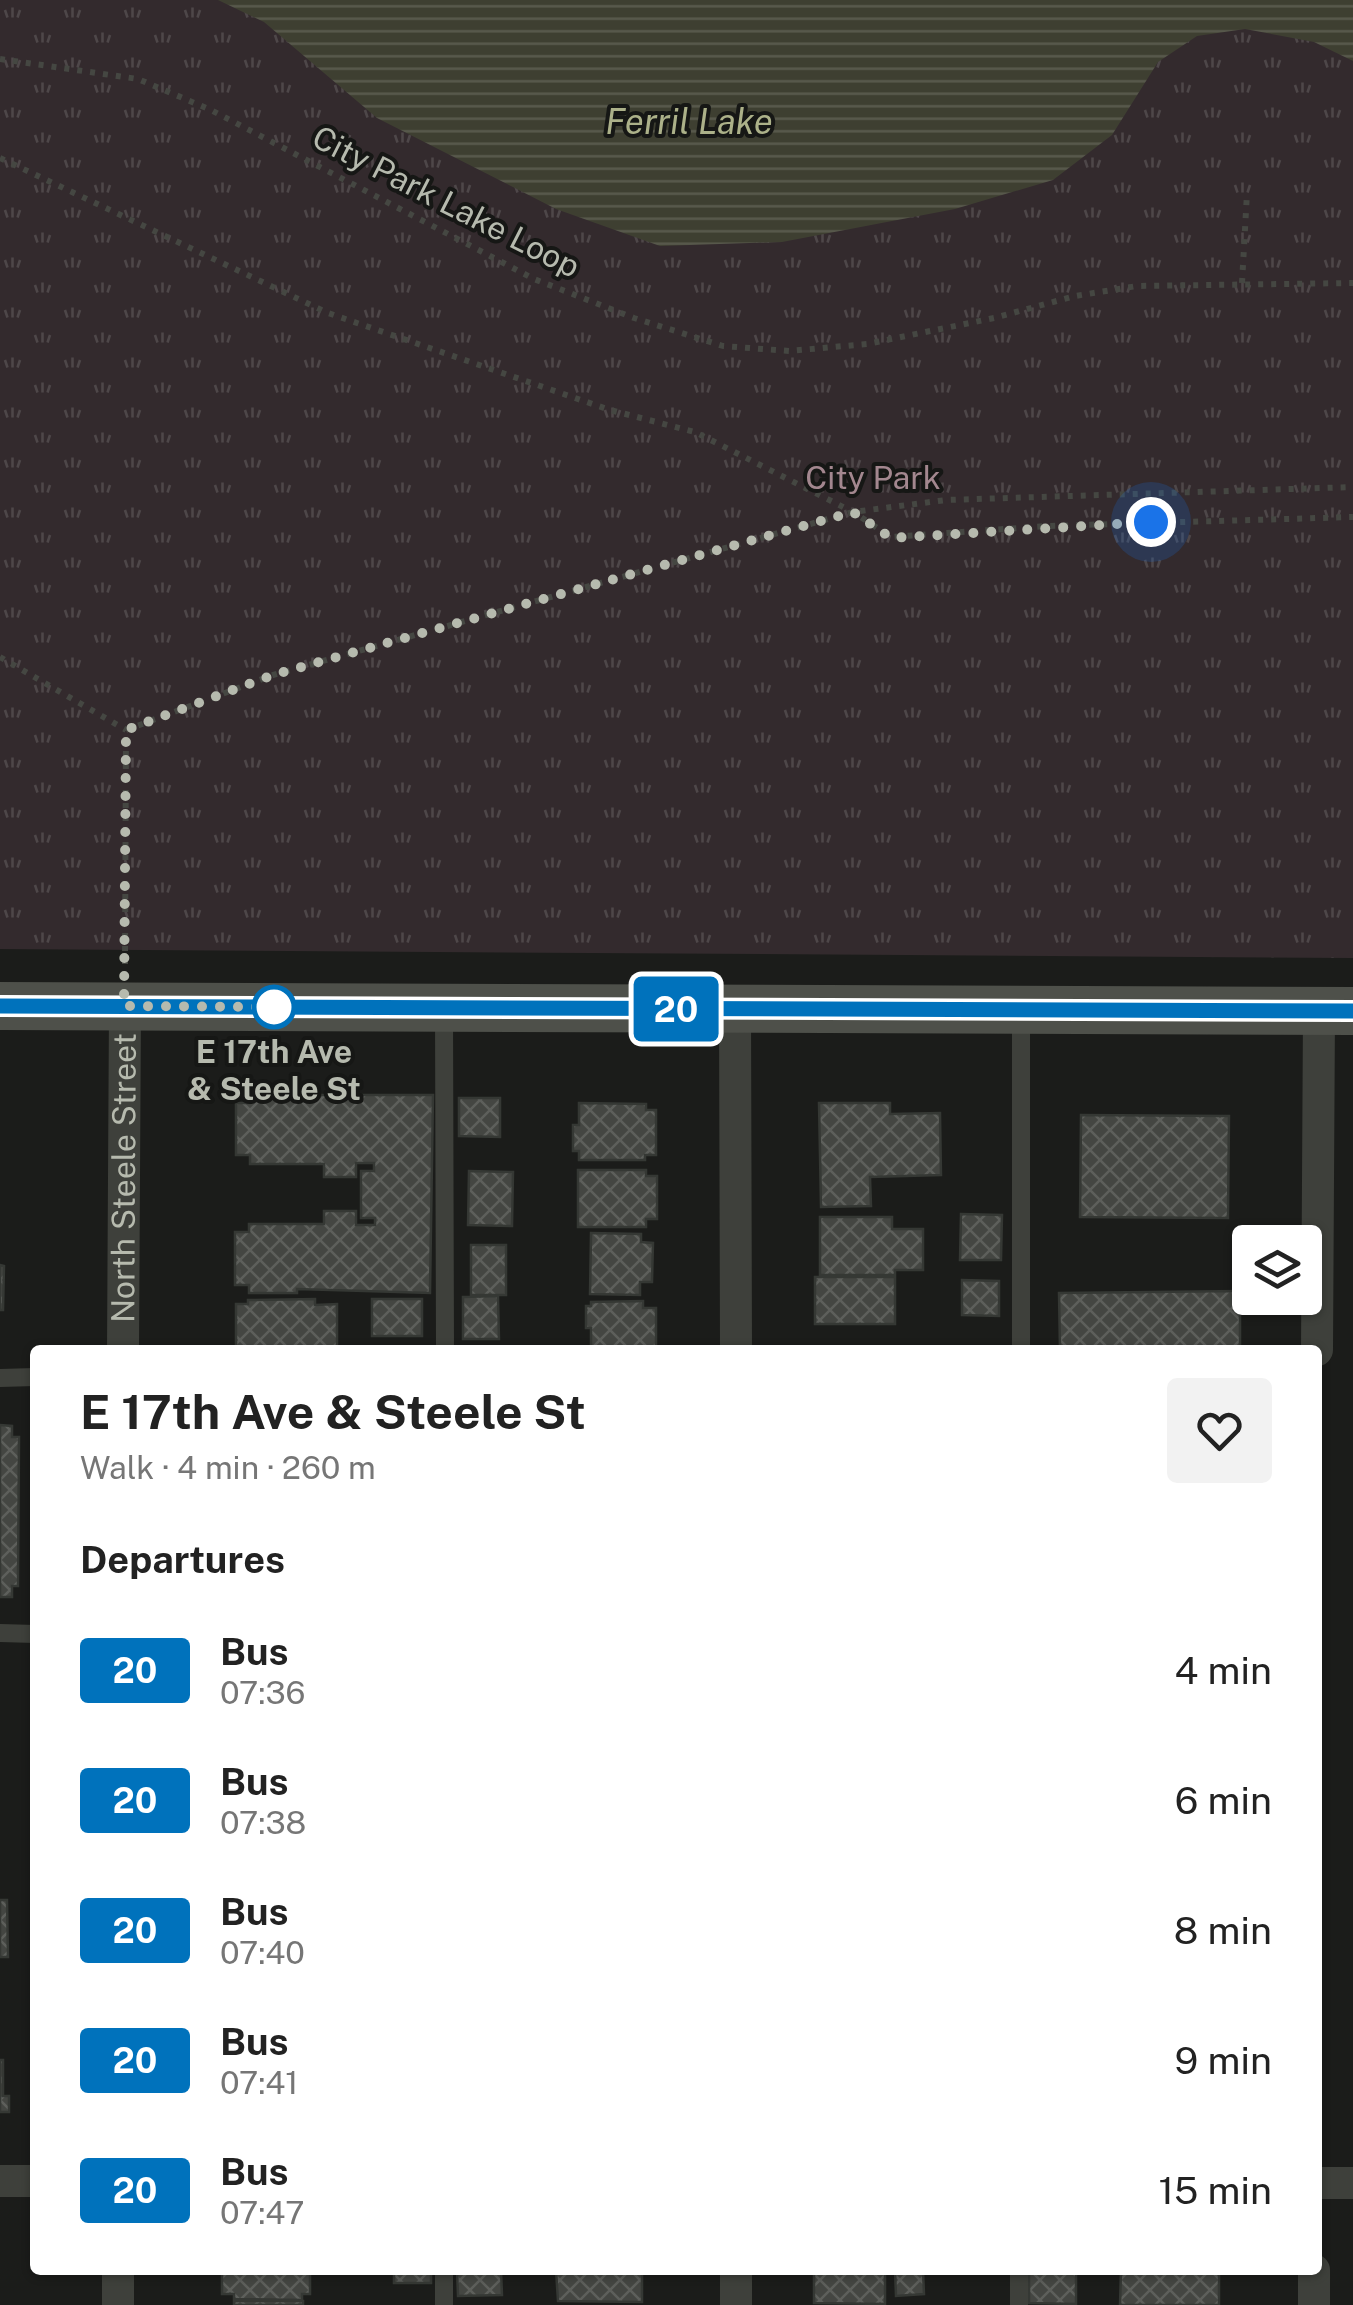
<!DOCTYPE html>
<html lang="en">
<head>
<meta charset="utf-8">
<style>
	:root { --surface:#fff; --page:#f2f2f2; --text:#222; --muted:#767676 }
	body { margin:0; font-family:"Public Sans",sans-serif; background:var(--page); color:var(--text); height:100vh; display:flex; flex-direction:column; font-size:38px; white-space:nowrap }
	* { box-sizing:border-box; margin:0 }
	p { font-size:32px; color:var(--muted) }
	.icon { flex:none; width:55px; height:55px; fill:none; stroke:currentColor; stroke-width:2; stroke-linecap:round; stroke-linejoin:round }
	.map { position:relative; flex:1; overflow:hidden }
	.sheet { position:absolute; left:30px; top:1345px; width:1292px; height:930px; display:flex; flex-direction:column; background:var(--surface); border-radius:10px; box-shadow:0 2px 8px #0004 }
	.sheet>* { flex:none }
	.badge { padding:0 20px; border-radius:8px; font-size:35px; line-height:65px }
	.controls { position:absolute; left:1232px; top:1225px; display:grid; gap:20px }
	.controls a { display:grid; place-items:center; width:90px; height:90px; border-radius:10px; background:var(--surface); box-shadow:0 2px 8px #0004; font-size:50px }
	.you { position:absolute; width:50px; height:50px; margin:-25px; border:8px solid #fff; border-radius:50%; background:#1a73e8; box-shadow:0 0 0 15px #1a73e833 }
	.map>.badge { position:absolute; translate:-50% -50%; box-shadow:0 0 0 5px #fff }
	h2 { padding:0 50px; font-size:38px; line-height:90px }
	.round { display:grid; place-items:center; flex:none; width:105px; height:105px; border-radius:10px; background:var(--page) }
	.headline { display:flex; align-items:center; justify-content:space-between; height:170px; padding:0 50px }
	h1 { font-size:48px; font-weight:700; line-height:75px }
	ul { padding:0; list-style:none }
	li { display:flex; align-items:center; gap:30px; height:130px; padding:0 50px }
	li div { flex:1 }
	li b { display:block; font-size:38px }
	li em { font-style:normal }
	li .badge { min-width:110px; font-weight:700; text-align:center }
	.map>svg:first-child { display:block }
	.park { fill:url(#park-tufts) }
	.water { fill:url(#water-rules) }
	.building { fill:url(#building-cross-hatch); stroke:#353834; stroke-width:2.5 }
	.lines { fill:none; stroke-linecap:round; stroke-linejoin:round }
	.path { stroke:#454742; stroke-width:6; stroke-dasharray:5 8; stroke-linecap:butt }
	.lane { stroke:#3e403b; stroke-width:18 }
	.street { stroke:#3e403b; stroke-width:32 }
	.secondary { stroke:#4e504a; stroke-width:48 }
	.line-casing { stroke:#fff; stroke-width:22 }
	.line { stroke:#0072bc; stroke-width:15 }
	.walk { stroke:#b6baae; stroke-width:10; stroke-dasharray:0 18 }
	.stop-dot { fill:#fff; stroke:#0072bc; stroke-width:5 }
	.labels { text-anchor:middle; stroke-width:8; stroke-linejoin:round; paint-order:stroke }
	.street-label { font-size:32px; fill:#b6baae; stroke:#161715 }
	.park-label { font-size:32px; fill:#a3878f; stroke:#161715 }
	.stop-label { font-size:32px; font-weight:bold; fill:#b6baae; stroke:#161715 }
	.water-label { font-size:35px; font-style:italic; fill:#acb189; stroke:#161715 }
</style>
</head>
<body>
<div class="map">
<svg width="1353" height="2305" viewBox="0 0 1353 2305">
	<defs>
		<pattern id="park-tufts" width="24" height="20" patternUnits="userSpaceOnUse" patternTransform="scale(2.5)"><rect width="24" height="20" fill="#332a2d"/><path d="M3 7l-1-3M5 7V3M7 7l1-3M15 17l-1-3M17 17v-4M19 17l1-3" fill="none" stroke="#4e4749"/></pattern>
		<pattern id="water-rules" width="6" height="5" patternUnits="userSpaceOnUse" patternTransform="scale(2.5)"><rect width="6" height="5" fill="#3e3f31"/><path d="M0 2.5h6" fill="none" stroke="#58594c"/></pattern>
		<pattern id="building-cross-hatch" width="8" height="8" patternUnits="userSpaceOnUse" patternTransform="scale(2.5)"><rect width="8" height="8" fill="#444642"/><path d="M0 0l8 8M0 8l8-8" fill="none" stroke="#5d5f5b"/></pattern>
	</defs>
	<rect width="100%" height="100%" fill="#1b1c1a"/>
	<path class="park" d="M 0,0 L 1353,0 L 1353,958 L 0,949 Z"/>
	<path class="water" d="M 218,0 L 1353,0 L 1353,61 L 1314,42 L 1245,29 L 1197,36 L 1158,62 L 1112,135 L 1053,180 L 955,209 L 782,242 L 660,246 L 556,209 L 377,118 L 264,22 Z"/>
	<path class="building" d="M 249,1095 L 433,1095 L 430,1293 L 297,1289 L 297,1293 L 249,1293 L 249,1285 L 235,1285 L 235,1232 L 249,1232 L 249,1224 L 324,1224 L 324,1211 L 356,1211 L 356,1225 L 375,1225 L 375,1218 L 361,1218 L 361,1171 L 374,1171 L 374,1163 L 356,1163 L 356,1177 L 324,1177 L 324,1164 L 250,1164 L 250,1155 L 236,1155 L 236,1103 L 249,1103 Z
		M 459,1098 L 500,1098 L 500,1137 L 459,1136 Z
		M 579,1103 L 646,1104 L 646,1110 L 656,1110 L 656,1155 L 645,1155 L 645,1160 L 579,1160 L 579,1151 L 573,1151 L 573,1125 L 579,1125 Z
		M 819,1103 L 890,1103 L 890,1114 L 940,1113 L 941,1175 L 870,1177 L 871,1206 L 821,1207 Z
		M 1081,1115 L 1229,1116 L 1228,1218 L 1080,1217 Z
		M 578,1170 L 646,1170 L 646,1176 L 657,1176 L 657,1219 L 646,1219 L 646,1227 L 578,1227 Z
		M 469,1171 L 513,1172 L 512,1226 L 468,1225 Z
		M 961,1214 L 1002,1215 L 1001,1260 L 960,1260 Z
		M 820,1217 L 892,1217 L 892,1229 L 923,1229 L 923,1270 L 895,1270 L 895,1275 L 820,1275 Z
		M 591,1233 L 641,1234 L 641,1242 L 653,1243 L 652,1282 L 640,1282 L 640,1295 L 590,1294 Z
		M 471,1245 L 506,1245 L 506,1295 L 471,1295 Z
		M 0,1265 L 4,1266 L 3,1310 L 0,1310 Z
		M 815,1277 L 895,1277 L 895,1324 L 815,1324 Z
		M 962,1280 L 999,1281 L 999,1316 L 962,1315 Z
		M 1240,1291 L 1240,1350 L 1060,1350 L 1059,1293 Z
		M 498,1296 L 499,1339 L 463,1339 L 463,1297 Z
		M 315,1299 L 315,1305 L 337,1304 L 337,1350 L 236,1350 L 236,1304 L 248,1304 L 248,1300 Z
		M 372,1299 L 422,1299 L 422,1336 L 372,1336 Z
		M 643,1301 L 643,1308 L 656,1308 L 656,1350 L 591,1350 L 591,1328 L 586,1328 L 586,1306 L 591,1306 L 591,1302 Z
		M 0,1425 L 12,1426 L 12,1437 L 19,1437 L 18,1586 L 12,1586 L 12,1597 L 0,1597 Z
		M 0,1900 L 7,1900 L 8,1957 L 0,1957 Z
		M 0,2060 L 3,2060 L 3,2096 L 9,2096 L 9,2112 L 0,2112 Z
		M 222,2270 L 310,2270 L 310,2294 L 302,2294 L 302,2300 L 234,2299 L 234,2294 L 222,2294 Z
		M 394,2270 L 431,2270 L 431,2283 L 394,2283 Z
		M 457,2270 L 501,2270 L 502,2295 L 458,2296 Z
		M 556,2270 L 642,2270 L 642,2302 L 558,2301 Z
		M 814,2270 L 885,2270 L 885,2304 L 814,2303 Z
		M 895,2270 L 923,2270 L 924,2294 L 896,2296 Z
		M 1029,2270 L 1076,2270 L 1076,2304 L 1029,2303 Z
		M 1121,2270 L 1219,2270 L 1219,2305 L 1120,2305 Z
		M 234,2301 L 303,2301 L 303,2305 L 234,2305 Z"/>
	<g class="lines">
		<path class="path" d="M 0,59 L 138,79 L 211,110 L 534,279 L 634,318 L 723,346 L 789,351 L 867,344 L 994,318 L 1075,296 L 1137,286 L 1353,283
			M 0,158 L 328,313 L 610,410 L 695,432 L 853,512 L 891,537 L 1047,526 L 1353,517
			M 1242,283 L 1247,193
			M 0,657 L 126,730
			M 126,730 L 273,675 L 853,512 L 946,500 L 1353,487
			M 125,964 L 126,730"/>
		<path class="lane" d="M 444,1011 L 445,1350
			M 1021,1350 L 1021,1011
			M 0,1378 L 35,1377
			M 0,1633 L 35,1634
			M 1019,2270 L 1019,2305
			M 444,2305 L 444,2270"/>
		<g class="street">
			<path d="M 735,1009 L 736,1350"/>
			<path id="s1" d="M 123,1350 L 125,1006"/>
			<path d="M 1317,1350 L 1319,1011"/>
			<path d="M 0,2181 L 35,2181"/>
			<path d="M 1318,2183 L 1353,2183"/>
			<path d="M 118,2305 L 118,2270"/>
			<path d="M 736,2305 L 736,2270"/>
			<path d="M 1314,2305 L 1314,2270"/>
		</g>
		<path class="secondary" d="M 0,1006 L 1353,1011"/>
	</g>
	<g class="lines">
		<defs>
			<path id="line" d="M 0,1006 L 1353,1011"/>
		</defs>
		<use href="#line" class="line-casing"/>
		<use href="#line" class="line"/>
		<path class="walk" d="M 274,1007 L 124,1006 L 126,730 L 273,675 L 853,512 L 891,538 L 1151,522"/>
	</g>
	<circle class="stop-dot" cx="274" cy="1007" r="20"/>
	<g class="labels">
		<g class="street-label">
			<text transform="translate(446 202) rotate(27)" y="11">City Park Lake Loop</text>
			<text dy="11" stroke="none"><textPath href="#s1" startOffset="172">North Steele Street</textPath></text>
		</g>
		<g class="park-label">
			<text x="873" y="489">City Park</text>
		</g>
		<g class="stop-label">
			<text x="274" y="1063">E 17th Ave<tspan x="274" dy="37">&amp; Steele St</tspan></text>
		</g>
		<g class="water-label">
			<text x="689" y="134">Ferril Lake</text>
		</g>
	</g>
</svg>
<div class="controls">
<a><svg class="icon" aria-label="layers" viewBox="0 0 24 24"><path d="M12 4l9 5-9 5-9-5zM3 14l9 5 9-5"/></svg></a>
</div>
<div class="you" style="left:1151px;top:522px"></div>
<b class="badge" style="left:676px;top:1009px;background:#0072bc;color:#fff">20</b>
<section class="sheet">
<div class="headline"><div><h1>E 17th Ave &amp; Steele St</h1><p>Walk · 4 min · 260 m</p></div><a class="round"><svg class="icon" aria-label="heart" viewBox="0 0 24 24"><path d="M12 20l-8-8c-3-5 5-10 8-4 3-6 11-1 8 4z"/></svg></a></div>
<h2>Departures</h2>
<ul>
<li><span class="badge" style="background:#0072bc;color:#fff">20</span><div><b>Bus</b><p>07:36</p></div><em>4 min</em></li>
<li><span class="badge" style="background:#0072bc;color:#fff">20</span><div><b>Bus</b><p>07:38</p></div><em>6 min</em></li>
<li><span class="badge" style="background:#0072bc;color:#fff">20</span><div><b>Bus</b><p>07:40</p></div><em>8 min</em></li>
<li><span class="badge" style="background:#0072bc;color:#fff">20</span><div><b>Bus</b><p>07:41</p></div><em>9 min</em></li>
<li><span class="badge" style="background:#0072bc;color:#fff">20</span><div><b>Bus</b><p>07:47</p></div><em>15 min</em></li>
</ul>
</section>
</div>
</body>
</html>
